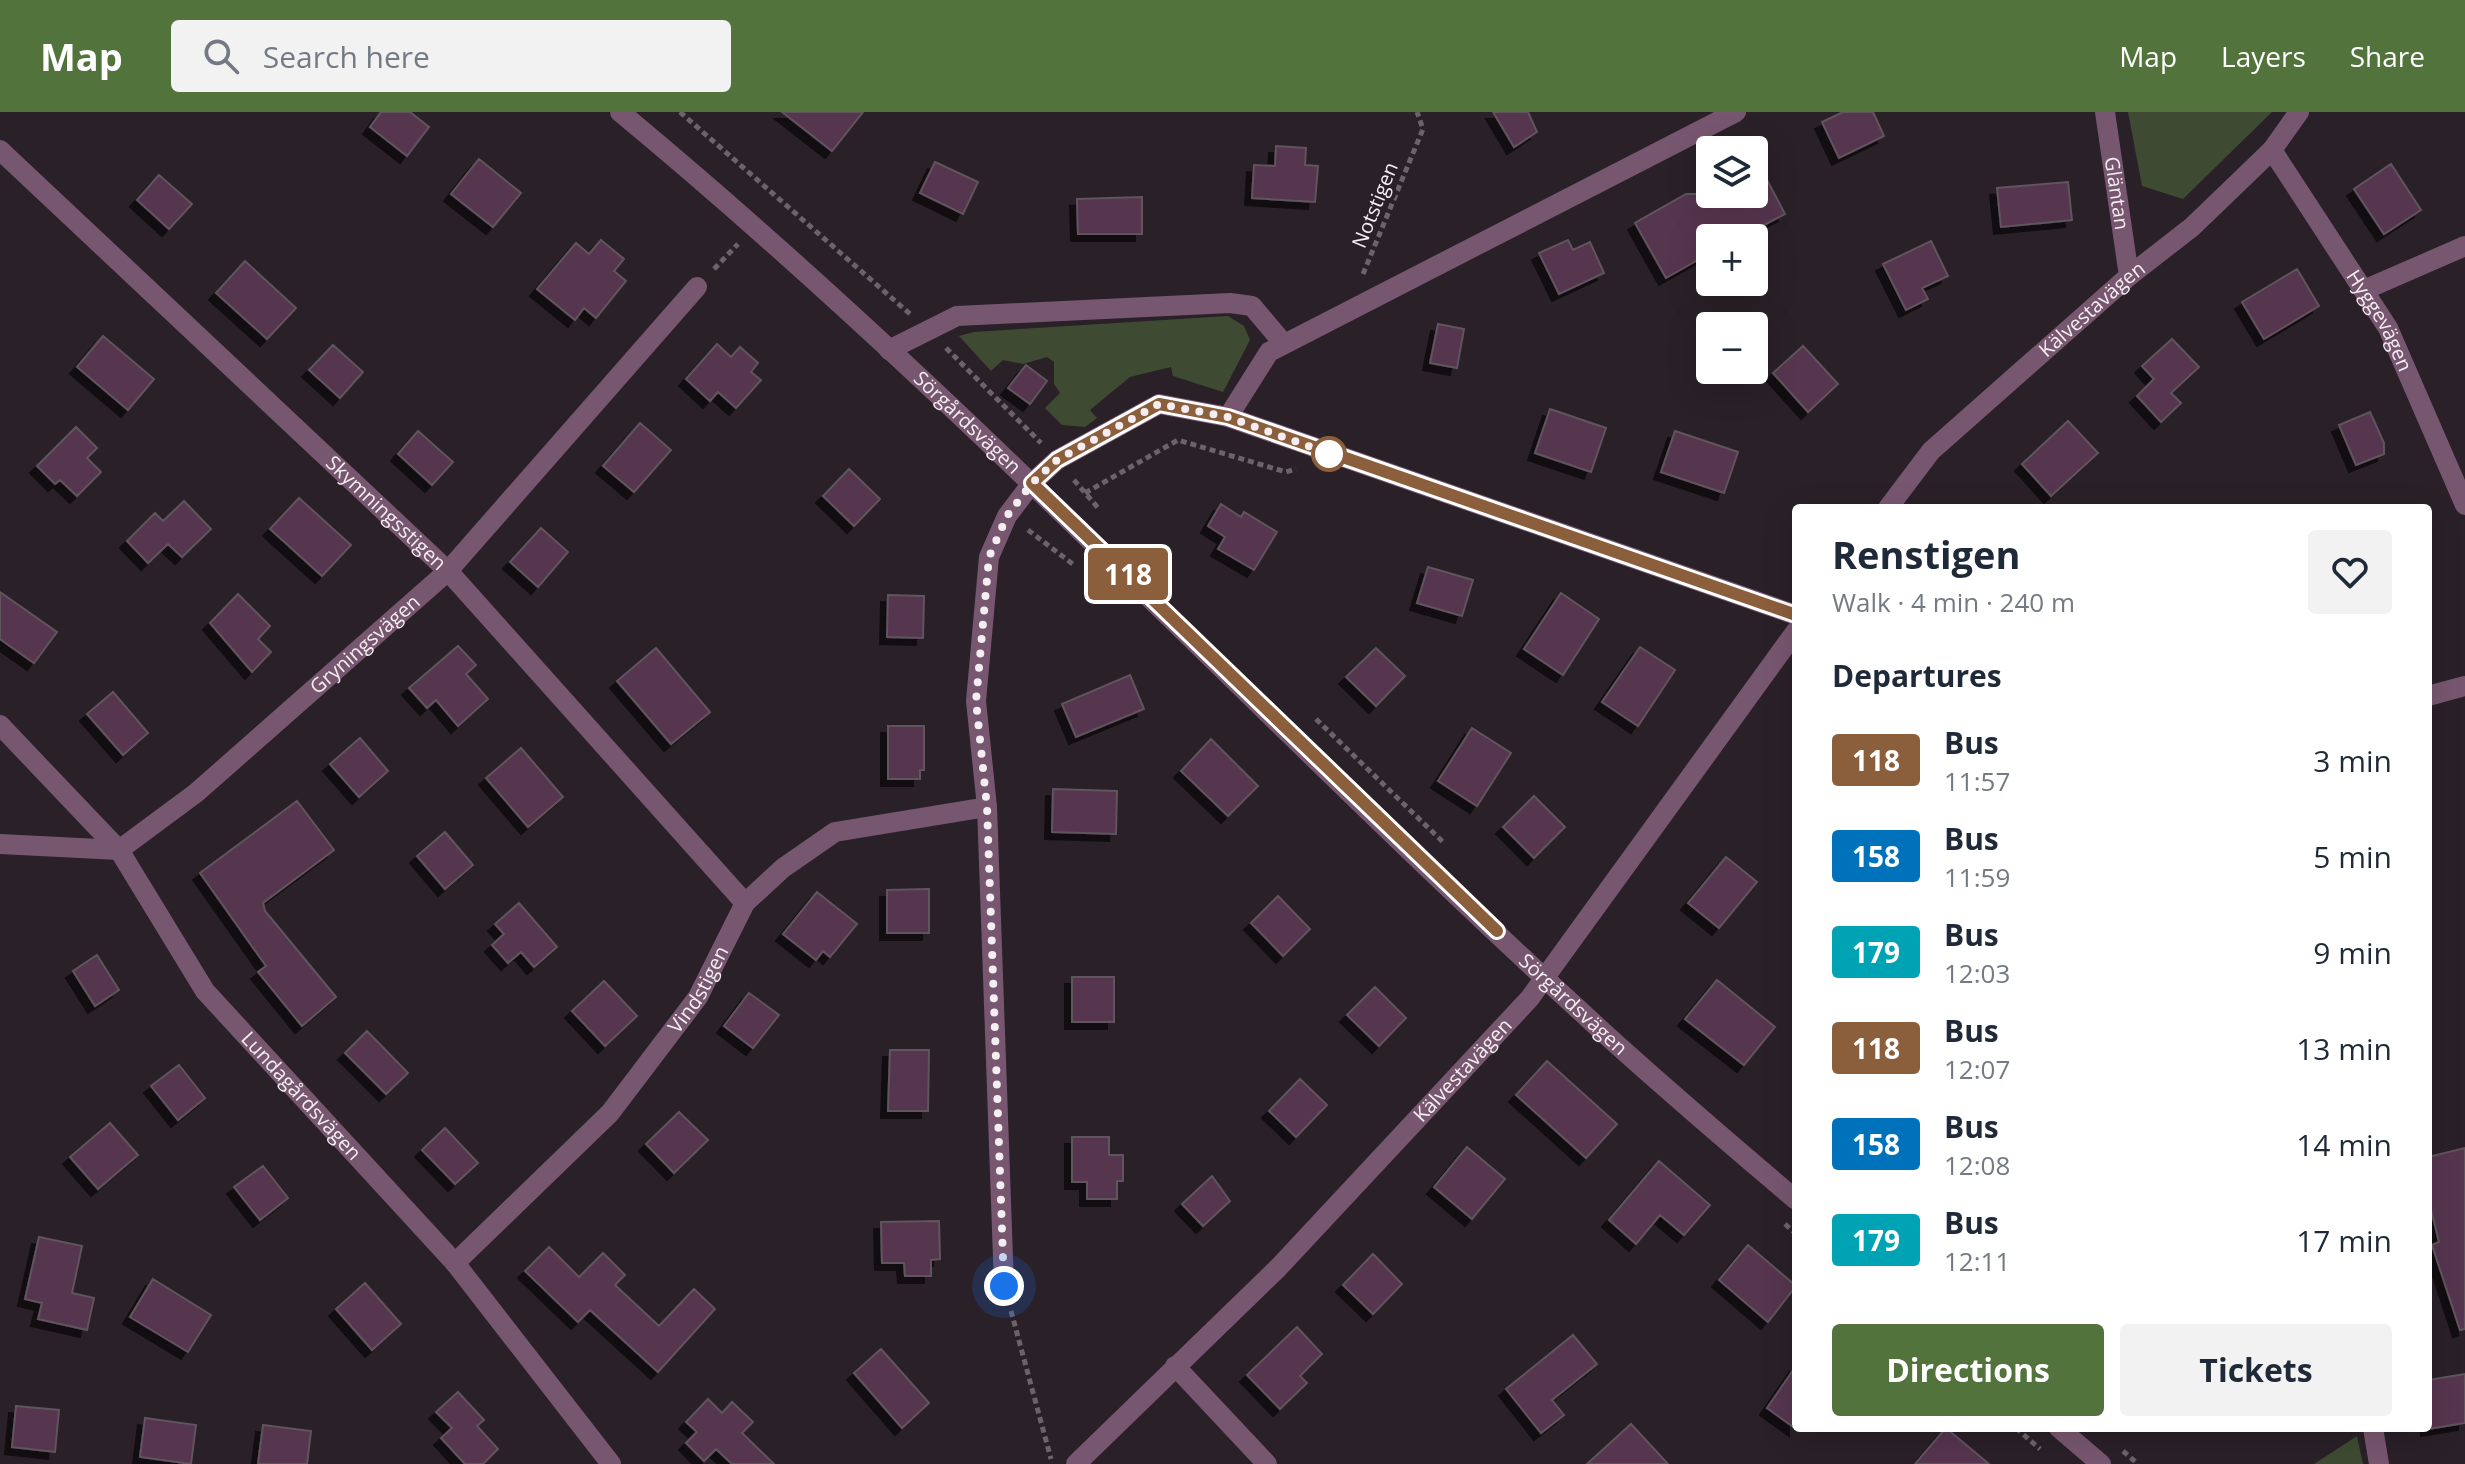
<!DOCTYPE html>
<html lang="en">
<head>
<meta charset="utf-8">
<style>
	:root { --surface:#fff; --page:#f2f2f3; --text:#1f2937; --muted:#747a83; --accent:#52733b }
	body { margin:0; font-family:"Open Sans",sans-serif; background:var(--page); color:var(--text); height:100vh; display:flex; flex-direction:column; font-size:30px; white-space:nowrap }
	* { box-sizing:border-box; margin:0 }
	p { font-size:26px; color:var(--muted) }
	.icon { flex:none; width:44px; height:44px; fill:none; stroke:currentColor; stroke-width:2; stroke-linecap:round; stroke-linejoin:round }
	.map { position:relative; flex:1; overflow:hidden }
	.side { position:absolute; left:1792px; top:392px; width:640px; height:928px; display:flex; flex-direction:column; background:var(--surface); border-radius:8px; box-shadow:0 8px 32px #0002 }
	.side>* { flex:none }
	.badge { padding:0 16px; border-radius:6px; font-size:28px; line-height:52px }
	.fabs { position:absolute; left:1696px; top:24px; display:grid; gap:16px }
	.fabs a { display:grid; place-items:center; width:72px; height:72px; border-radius:8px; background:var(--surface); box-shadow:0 8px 32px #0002; font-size:40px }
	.you { position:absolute; width:40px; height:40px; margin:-20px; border:6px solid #fff; border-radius:50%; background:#1a73e8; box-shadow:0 0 0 12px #1a73e833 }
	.map>.badge { position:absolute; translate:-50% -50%; box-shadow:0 0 0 4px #fff }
	h2 { padding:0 40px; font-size:30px; line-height:72px }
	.round { display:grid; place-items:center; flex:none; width:84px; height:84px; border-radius:8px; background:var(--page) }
	.overview { display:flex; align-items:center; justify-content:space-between; height:136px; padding:0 40px }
	h1 { font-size:38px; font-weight:700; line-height:60px }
	.primary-button { display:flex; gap:16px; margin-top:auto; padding:16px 40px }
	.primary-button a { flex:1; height:92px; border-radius:8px; background:var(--accent); color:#fff; font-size:32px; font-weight:700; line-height:92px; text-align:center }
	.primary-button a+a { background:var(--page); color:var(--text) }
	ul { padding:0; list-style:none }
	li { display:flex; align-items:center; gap:24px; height:96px; padding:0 40px }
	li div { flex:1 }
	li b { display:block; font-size:30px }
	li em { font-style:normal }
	li .badge { min-width:88px; font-weight:700; text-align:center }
	header { display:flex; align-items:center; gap:48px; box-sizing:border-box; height:112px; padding:0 40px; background:var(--accent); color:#fff }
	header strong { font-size:38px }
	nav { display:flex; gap:44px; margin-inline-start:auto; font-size:28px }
	.search { width:560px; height:72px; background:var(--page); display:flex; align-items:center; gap:20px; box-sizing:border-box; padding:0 28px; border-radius:8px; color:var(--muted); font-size:30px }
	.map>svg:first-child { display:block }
	.green { fill:#3e4b32 }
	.building { fill:#573450; stroke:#60545d; stroke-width:2; filter:url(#shadow) }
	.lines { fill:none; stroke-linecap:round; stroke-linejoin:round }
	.path { stroke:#6c636a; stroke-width:5; stroke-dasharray:6 4; stroke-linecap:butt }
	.minor { stroke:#775770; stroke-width:20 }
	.line-casing { stroke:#fff; stroke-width:18 }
	.line { stroke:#8b5e3c; stroke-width:12 }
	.walk { stroke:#f4edf2; stroke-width:8; stroke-dasharray:0 14.4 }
	.stop-dot { fill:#fff; stroke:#8b5e3c; stroke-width:4 }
	.labels { text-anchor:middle; stroke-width:8; stroke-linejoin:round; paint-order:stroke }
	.street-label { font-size:20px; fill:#f4edf2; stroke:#2a2028 }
</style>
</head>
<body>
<header>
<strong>Map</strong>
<div class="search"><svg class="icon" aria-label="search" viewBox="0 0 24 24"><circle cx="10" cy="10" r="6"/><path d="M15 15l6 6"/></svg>Search here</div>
<nav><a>Map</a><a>Layers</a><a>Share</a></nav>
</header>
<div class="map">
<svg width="2465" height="1352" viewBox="0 0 2465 1352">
	<defs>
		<filter id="shadow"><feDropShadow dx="-7" dy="7" stdDeviation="0" flood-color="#0009"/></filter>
	</defs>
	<rect width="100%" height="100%" fill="#2a2028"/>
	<path class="green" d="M 2128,0 L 2272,0 L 2183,87 L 2142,74 Z
		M 1228,204 L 1244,214 L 1250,228 L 1223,280 L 1173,264 L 1171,255 L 1130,265 L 1090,298 L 1097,306 L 1085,315 L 1062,313 L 1045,296 L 1060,281 L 1054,272 L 1054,250 L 1047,245 L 1023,252 L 1003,248 L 991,259 L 959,224 L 974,220 Z
		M 2357,1324 L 2363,1352 L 2314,1352 Z"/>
	<path class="building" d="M 381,0 L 410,0 L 429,15 L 407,44 L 370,15 Z
		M 782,0 L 863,0 L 832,39 Z
		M 1493,0 L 1528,0 L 1537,20 L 1514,35 Z
		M 1843,0 L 1873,0 L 1884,24 L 1839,46 L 1822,10 Z
		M 1276,34 L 1306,36 L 1305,53 L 1318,54 L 1315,90 L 1252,86 L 1254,53 L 1275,54 Z
		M 1754,43 L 1785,102 L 1743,124 L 1710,126 L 1710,141 L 1666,166 L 1635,111 L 1686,82 L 1754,82 Z
		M 479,47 L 521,81 L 493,115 L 451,82 Z
		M 935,50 L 978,70 L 963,102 L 920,81 Z
		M 2391,52 L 2421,98 L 2384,122 L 2354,77 Z
		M 159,63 L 192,92 L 169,117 L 137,88 Z
		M 2068,70 L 2072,108 L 2001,115 L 1997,76 Z
		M 1142,85 L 1142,122 L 1078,122 L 1077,87 Z
		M 601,128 L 624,147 L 614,159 L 626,169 L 596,206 L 584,196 L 575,208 L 537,177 L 576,131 L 589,142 Z
		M 1568,128 L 1573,138 L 1590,130 L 1604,161 L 1559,182 L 1539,141 Z
		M 1931,129 L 1948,164 L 1922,176 L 1928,187 L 1906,198 L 1883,152 Z
		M 245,149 L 296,196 L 267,227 L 216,181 Z
		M 2297,157 L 2319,194 L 2264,227 L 2242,190 Z
		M 1438,212 L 1464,217 L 1457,256 L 1430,251 Z
		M 103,224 L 154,267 L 128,298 L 77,255 Z
		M 2172,227 L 2199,255 L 2171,281 L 2181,291 L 2161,310 L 2137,284 L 2154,267 L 2142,254 Z
		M 717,232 L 731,245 L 740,235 L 758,251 L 751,260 L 761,268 L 736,296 L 718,280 L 710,289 L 686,267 Z
		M 333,233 L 363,260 L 340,286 L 309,258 Z
		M 1803,234 L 1838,272 L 1808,300 L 1773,261 Z
		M 1026,253 L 1047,269 L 1030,292 L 1008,276 Z
		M 1550,297 L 1606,316 L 1591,360 L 1535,341 Z
		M 2370,300 L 2384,331 L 2384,342 L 2356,353 L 2339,313 Z
		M 2068,309 L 2098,341 L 2051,384 L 2022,352 Z
		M 640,311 L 671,338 L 634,380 L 603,354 Z
		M 76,315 L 97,336 L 87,346 L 101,360 L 77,384 L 60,368 L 55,372 L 37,354 Z
		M 418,319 L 453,350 L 432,373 L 398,342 Z
		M 1675,319 L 1738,340 L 1724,381 L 1661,360 Z
		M 849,357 L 880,387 L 854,414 L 823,384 Z
		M 299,386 L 351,433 L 322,464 L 270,417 Z
		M 184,389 L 211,417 L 182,445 L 168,432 L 148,451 L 127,429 L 155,401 L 163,409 Z
		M 1221,392 L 1241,405 L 1244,400 L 1277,420 L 1254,458 L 1218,437 L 1225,425 L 1208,414 Z
		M 541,416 L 568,440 L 538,475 L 510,450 Z
		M 1428,455 L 1473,468 L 1462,504 L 1417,491 Z
		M 0,480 L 57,520 L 34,551 L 0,527 Z
		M 1561,481 L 1599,507 L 1563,563 L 1524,537 Z
		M 238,482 L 270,514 L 258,527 L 271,540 L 252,560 L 210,511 Z
		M 888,483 L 924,484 L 923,526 L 887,525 Z
		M 458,534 L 476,553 L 466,562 L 488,587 L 458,614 L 436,588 L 427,596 L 409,576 Z
		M 1640,535 L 1675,558 L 1638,614 L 1602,590 Z
		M 656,536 L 710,600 L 671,632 L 617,569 Z
		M 1376,536 L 1405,564 L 1376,594 L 1346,565 Z
		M 1130,563 L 1144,597 L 1076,625 L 1062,592 Z
		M 113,580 L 148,621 L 123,643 L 87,602 Z
		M 888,614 L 924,614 L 924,658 L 920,658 L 920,667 L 888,667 Z
		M 1472,616 L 1511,641 L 1477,694 L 1438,669 Z
		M 360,626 L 388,659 L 359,685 L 330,652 Z
		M 1211,627 L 1258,674 L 1228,704 L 1181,659 Z
		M 521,636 L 563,685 L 528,715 L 486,666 Z
		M 1053,677 L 1117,679 L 1116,722 L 1052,720 Z
		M 1534,684 L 1565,715 L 1534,746 L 1503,715 Z
		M 297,689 L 334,738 L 263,791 L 265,799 L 336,885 L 302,914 L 258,860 L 266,854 L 200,761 Z
		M 445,720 L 473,753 L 445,777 L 417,744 Z
		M 1726,745 L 1757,770 L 1719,816 L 1688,791 Z
		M 929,777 L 929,821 L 887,821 L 887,778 Z
		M 817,780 L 857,812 L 830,845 L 823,839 L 816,848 L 783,822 Z
		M 1278,784 L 1310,817 L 1283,844 L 1251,811 Z
		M 519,791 L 557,835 L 534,855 L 521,840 L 508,851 L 492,833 L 504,822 L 495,812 Z
		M 97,843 L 119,878 L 95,894 L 73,859 Z
		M 1072,865 L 1114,865 L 1114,910 L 1072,910 Z
		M 1717,868 L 1775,915 L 1744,953 L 1685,907 Z
		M 604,869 L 637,904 L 605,934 L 572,899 Z
		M 1375,875 L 1406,906 L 1379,934 L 1347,903 Z
		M 749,881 L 779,903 L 753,936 L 724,914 Z
		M 367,919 L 408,961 L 386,982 L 345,941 Z
		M 890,938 L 929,938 L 928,999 L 888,999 Z
		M 1547,949 L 1617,1012 L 1586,1046 L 1516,983 Z
		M 179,953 L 205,986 L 178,1008 L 151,974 Z
		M 1300,967 L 1327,993 L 1296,1025 L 1269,999 Z
		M 679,1000 L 708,1028 L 674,1061 L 646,1032 Z
		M 110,1011 L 138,1043 L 98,1077 L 70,1045 Z
		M 445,1016 L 478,1051 L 455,1072 L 422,1038 Z
		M 1072,1025 L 1109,1025 L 1109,1043 L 1123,1043 L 1123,1069 L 1117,1069 L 1117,1087 L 1087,1087 L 1087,1070 L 1072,1070 Z
		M 1467,1035 L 1505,1067 L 1472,1107 L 1434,1075 Z
		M 2465,1036 L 2465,1217 L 2460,1218 L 2432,1133 L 2439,1130 L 2428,1085 L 2428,1045 Z
		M 1659,1049 L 1710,1093 L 1684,1123 L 1660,1103 L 1636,1132 L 1609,1108 Z
		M 263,1054 L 288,1086 L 260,1108 L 234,1075 Z
		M 1212,1064 L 1230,1089 L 1203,1114 L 1182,1092 Z
		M 939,1109 L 940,1147 L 931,1148 L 931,1164 L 905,1164 L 904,1151 L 882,1151 L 881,1110 Z
		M 39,1125 L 82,1134 L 72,1181 L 94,1186 L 87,1218 L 38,1207 L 42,1191 L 25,1187 Z
		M 1748,1133 L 1796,1174 L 1768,1210 L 1719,1168 Z
		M 549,1135 L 579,1165 L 603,1141 L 625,1163 L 615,1173 L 659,1214 L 694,1177 L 715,1197 L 658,1260 L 590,1198 L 578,1210 L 525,1159 Z
		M 1373,1142 L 1402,1172 L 1373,1202 L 1343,1173 Z
		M 153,1167 L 211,1203 L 188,1240 L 130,1205 Z
		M 365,1171 L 401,1212 L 372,1238 L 336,1197 Z
		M 1297,1215 L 1322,1242 L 1300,1264 L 1307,1271 L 1280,1297 L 1247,1263 Z
		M 1573,1223 L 1597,1252 L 1552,1288 L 1564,1303 L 1541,1321 L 1506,1277 Z
		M 881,1237 L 929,1291 L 902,1316 L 854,1261 Z
		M 1796,1254 L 1796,1317 L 1767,1296 Z
		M 2465,1262 L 2465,1311 L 2428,1317 L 2428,1268 Z
		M 458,1280 L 484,1308 L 477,1314 L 498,1337 L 483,1352 L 465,1352 L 441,1326 L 452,1316 L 436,1300 Z
		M 708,1287 L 722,1301 L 732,1290 L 753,1310 L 742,1321 L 774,1352 L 732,1352 L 716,1337 L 704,1349 L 686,1331 L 697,1320 L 686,1310 Z
		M 16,1294 L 59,1298 L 55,1340 L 12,1335 Z
		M 145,1306 L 196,1313 L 191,1352 L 140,1345 Z
		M 1631,1312 L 1668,1352 L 1587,1352 Z
		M 263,1313 L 311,1319 L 307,1352 L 258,1352 Z
		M 1946,1316 L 1989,1352 L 1915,1352 Z"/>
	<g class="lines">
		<path class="path" d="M 680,0 L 910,202
			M 714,157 L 738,132
			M 1363,162 L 1423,17 L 1417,0
			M 946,236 L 1041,331
			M 1074,368 L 1099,397
			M 1085,381 L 1178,328 L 1286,360 L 1296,357
			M 1028,418 L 1074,453
			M 1316,607 L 1444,731
			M 1785,1112 L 1796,1122
			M 1011,1199 L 1051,1347
			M 2016,1316 L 2040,1337
			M 2123,1339 L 2138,1352"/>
		<g class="minor">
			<path id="s1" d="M 620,0 C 962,283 1263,609 1590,908 C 1657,970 1727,1029 1796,1088"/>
			<path id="s2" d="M 2105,0 L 2129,164"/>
			<path id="s3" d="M 0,38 L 448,459 L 745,791"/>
			<path id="s4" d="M 2272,38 L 2388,216 L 2465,393"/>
			<path d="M 2364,178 L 2465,134"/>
			<path d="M 889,238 L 957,204 L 1230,191 L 1252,194 L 1284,232"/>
			<path d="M 1228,305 L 1269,240 L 1736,0"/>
			<path id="s5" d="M 1888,396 L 1931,339 L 2129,164 L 2192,115 L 2272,38 L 2299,0"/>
			<path d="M 2428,584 L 2465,574"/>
			<path id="s6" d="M 0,613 L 119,738 L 205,879 L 455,1151 L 611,1352"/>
			<path id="s7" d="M 0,732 L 119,738 L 196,681 L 448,459 L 697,175"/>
			<path id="s8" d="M 455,1151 L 610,1001 L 698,885 L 745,791 L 783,756 L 835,720 L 987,695"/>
			<path d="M 1004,1174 L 987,695 L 976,589 L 989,445 L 1007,404 L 1032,371 L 1057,348 L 1159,292 L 1228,305 L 1796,503"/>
			<path d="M 1175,1254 L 1267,1352"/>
			<path d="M 2059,1316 L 2101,1352"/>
			<path d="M 2373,1316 L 2379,1352"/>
			<path id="s9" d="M 1076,1352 L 1278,1156 L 1530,886 L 1796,519"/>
		</g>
	</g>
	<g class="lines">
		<defs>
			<path id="line" d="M 1497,819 L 1032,371 L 1057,348 L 1159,292 L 1228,305 L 1796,503"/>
		</defs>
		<use href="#line" class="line-casing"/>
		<use href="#line" class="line"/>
		<path class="walk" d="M 1004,1174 L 987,695 L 976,589 L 989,445 L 1007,404 L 1032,371 L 1057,348 L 1159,292 L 1228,305 L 1333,343 L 1329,342"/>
	</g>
	<circle class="stop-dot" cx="1329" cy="342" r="16"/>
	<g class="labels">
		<g class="street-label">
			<text dy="7" stroke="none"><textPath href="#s2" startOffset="82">Gläntan</textPath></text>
			<text transform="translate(1375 93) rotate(-68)" y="7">Notstigen</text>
			<text dy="7" stroke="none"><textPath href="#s5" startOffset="286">Kälvestavägen</textPath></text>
			<text dy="7" stroke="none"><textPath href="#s4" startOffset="202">Hyggevägen</textPath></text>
			<text dy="7" stroke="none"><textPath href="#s1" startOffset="466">Sörgårdsvägen</textPath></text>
			<text dy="7" stroke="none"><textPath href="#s3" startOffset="530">Skymningsstigen</textPath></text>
			<text dy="7" stroke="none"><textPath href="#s7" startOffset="440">Gryningsvägen</textPath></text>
			<text dy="7" stroke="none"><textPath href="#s8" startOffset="368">Vindstigen</textPath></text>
			<text dy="7" stroke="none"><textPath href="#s1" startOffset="1306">Sörgårdsvägen</textPath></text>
			<text dy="7" stroke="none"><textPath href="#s9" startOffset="552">Kälvestavägen</textPath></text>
			<text dy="7" stroke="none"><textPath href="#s6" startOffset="480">Lundagårdsvägen</textPath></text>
		</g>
	</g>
</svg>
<div class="fabs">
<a><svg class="icon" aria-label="layers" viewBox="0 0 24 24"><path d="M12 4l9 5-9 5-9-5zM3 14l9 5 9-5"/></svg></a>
<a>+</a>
<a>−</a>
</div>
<div class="you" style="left:1004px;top:1174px"></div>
<b class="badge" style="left:1128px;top:462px;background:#8b5e3c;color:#fff">118</b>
<section class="side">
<div class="overview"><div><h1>Renstigen</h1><p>Walk · 4 min · 240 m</p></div><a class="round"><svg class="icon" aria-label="heart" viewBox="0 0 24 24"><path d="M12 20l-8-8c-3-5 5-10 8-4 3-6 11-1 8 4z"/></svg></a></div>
<h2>Departures</h2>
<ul>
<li><span class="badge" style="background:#8b5e3c;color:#fff">118</span><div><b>Bus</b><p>11:57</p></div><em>3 min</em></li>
<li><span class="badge" style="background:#0072bc;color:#fff">158</span><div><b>Bus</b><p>11:59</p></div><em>5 min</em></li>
<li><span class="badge" style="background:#00a3b4;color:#fff">179</span><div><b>Bus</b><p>12:03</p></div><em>9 min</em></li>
<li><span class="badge" style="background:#8b5e3c;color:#fff">118</span><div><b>Bus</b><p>12:07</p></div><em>13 min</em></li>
<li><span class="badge" style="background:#0072bc;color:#fff">158</span><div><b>Bus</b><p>12:08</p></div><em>14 min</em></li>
<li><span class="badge" style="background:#00a3b4;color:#fff">179</span><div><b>Bus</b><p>12:11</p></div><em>17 min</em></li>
</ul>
<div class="primary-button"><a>Directions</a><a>Tickets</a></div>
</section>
</div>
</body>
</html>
